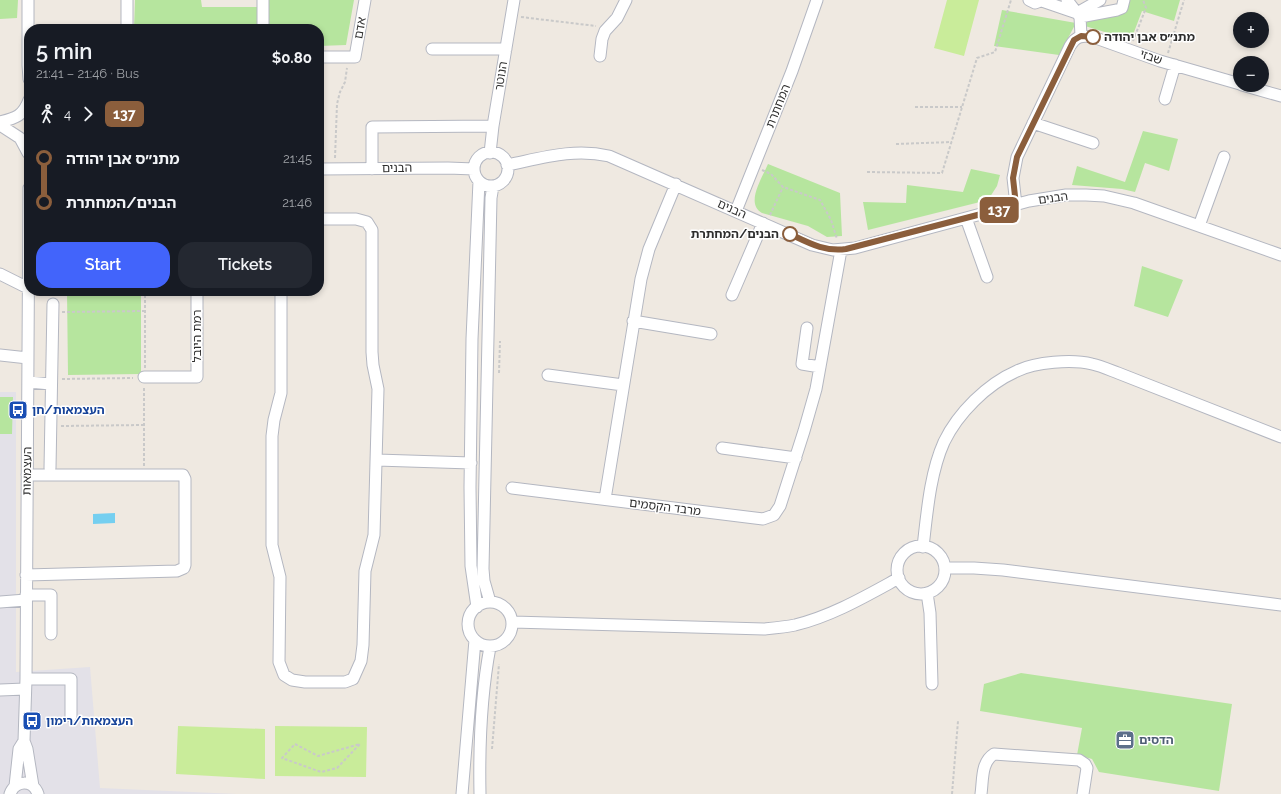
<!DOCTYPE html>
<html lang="en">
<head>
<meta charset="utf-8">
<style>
	:root { --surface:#171b24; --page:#242831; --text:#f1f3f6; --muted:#9ea1a6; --accent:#4264fb }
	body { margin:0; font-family:Raleway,"Noto Sans Hebrew",sans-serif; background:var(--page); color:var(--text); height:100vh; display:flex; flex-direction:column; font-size:15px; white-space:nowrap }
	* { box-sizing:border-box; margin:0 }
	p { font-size:13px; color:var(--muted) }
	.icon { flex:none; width:22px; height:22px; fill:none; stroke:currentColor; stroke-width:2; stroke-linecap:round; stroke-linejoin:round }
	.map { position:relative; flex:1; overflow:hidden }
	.drawer { position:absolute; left:24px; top:24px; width:300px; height:272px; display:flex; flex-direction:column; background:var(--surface); border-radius:16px; box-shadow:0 2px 6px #0003 }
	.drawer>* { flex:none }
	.badge { padding:0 8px; border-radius:6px; font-size:14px; line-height:26px }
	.controls { position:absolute; left:1233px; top:12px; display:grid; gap:8px }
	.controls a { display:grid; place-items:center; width:36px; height:36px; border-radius:50%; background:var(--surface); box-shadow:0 2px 6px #0003; font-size:20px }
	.map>.badge { position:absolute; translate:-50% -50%; box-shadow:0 0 0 2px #fff }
	.legs { display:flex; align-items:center; gap:6px; height:44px; padding:0 12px; font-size:13px }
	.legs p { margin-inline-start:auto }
	.summary { display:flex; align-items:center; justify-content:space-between; height:68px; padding:0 12px }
	h1 { font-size:22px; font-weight:600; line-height:30px }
	.cta { display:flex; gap:8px; margin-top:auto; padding:8px 12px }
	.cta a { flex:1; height:46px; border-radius:16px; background:var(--accent); color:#fff; font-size:16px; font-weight:600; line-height:46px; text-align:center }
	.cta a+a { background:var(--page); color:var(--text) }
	ul { padding:0 12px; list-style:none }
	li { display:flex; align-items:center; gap:14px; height:44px; font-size:15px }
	li i { display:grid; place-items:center; width:6px; height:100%; margin:0 5px; background:currentColor }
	li i::after { content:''; width:10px; height:10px; margin:-5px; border:3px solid; border-radius:50%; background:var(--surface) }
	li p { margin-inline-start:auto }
	li:first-child i { background:linear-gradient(#0000 50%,currentColor 0) }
	li:last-child i { background:linear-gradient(currentColor 50%,#0000 0) }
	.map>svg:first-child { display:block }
	.industrial { fill:#e3e1e8 }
	.green { fill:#b6e59e }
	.pitch { fill:#c9ec9a }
	.water { fill:#75cff0 }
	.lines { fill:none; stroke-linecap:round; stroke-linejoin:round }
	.minor-casing { stroke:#b4b7c1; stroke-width:13 }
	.path { stroke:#c9c9c9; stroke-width:2; stroke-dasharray:3 2; stroke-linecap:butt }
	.minor { stroke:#fff; stroke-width:11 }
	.line-1-casing { stroke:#fff; stroke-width:9 }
	.line-1 { stroke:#8b5e3c; stroke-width:6 }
	.stop-1-dot { fill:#fff; stroke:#8b5e3c; stroke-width:2 }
	.labels { text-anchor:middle; stroke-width:3; stroke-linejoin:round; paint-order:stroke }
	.street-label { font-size:12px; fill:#2e2e2e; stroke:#fff }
	.stop-label { font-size:12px; font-weight:bold; fill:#2e2e2e; stroke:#fff; text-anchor:start }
	.transit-label { font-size:12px; font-weight:bold; fill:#164399; stroke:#fff; text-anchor:start }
	.service-label { font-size:12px; font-weight:bold; fill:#4e5e75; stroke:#fff; text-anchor:start }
</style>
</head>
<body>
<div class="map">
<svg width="1281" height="794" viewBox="0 0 1281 794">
	<rect width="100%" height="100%" fill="#efe9e1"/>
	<path class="industrial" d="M 0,392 L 16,392 L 16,672 L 90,667 L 100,788 L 237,794 L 0,794 Z"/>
	<path class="green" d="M 0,0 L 18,0 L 17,18 L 0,19 Z
		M 135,0 L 201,0 L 202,7 L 267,7 L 267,0 L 354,0 L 346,45 L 319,46 L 319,29 L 134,29 Z
		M 1127,0 L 1180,0 L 1174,21 L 1142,11 L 1131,40 L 1085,26 L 1086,22 L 1122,14 Z
		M 1002,10 L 1076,23 L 1059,55 L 994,46 Z
		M 1143,131 L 1178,139 L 1169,171 L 1145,163 L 1135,192 L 1122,189 L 1072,185 L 1077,166 L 1125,182 Z
		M 768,164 L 840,193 L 842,236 L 827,237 L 808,226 L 762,213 C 745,204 762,178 768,164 Z
		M 971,169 L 1000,175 L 997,186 L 988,200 L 868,230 L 863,202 L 906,203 L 907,185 L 963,192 Z
		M 1142,266 L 1183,280 L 1168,317 L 1134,306 Z
		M 67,291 L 141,291 L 141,374 L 68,375 Z
		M 0,397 L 13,397 L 12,434 L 0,434 Z
		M 1021,673 L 1232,704 L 1219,791 L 1099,772 L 1092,759 L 1077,755 L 1082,728 L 980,711 L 984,684 Z"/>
	<path class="pitch" d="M 947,0 L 979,0 L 964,56 L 934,48 Z
		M 178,726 L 265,729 L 265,779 L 176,774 Z
		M 275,726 L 367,727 L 366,777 L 275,776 Z"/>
	<path class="water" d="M 115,513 L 115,523 L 93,524 L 93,514 Z"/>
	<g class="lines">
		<defs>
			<path id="minor" d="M 28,0 L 28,65 L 29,79
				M 263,0 L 263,29
				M 1029,0 L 1035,3 L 1043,0
				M 1067,0 L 1080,17 L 1081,36
				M 1042,1 L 1077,13
				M 1077,13 L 1100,0
				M 1080,17 L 1117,10 L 1122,8 L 1124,0
				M 127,29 L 127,0
				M 432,49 L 506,49
				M 600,56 L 602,39 L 605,31 L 617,18 L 626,0
				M 319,57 L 355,57 L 365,0
				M 1242,85 L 1281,96
				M 1165,99 L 1175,65
				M 0,122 C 16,118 23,116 29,100
				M 1033,123 L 1093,143
				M 0,125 L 20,138 L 28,153
				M474 169a17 17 0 1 1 34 0a17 17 0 1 1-34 0Z
				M 490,153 L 493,126 L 514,0
				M 507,165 C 542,158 573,148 609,156 L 812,245 L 833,250 L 855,248 L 1029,201 L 1066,195 L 1086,195 L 1104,196 L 1134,203 L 1281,255
				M 319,169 L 448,168 L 474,169
				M 372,169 L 372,127 L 493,126
				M 29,188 L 26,679 L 24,741 L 27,749 L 33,786
				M 1016,205 L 1013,178 L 1017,157 L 1070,46 C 1076,36 1082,35 1093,37 L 1160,61 L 1240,84
				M 736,211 L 792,71 L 817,0
				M 966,218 L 987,277
				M 1199,226 L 1224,157
				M 0,274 L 28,288
				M 281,291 L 281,393 L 274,420 L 272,436 L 272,545 L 280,577 L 279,662 L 284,675 L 292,680 L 305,682 L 345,682 L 353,679 L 361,661 L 363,645 L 365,571 L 374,535 L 378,389 L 373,365 L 372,352 L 372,230 L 367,222 L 356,219 L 319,219
				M 732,295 L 763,223
				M 633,321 L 711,334
				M 807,328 L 802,364 L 820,367
				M 0,355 L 28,358
				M 548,375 L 623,385
				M 144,377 L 197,377 L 197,291
				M 28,382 L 51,384
				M 722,448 L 796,458
				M 377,460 L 471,463
				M 50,468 L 53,304
				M 512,488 L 763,519 L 774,515 L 780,506 L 804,431 L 816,389 L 841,250
				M 605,499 L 641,279 L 649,249 L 676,184
				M897 570a24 24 0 1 1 48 0a24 24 0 1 1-48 0Z
				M 923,547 C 927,513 930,473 944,442 C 958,413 987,384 1017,371 C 1035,362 1072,359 1092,364 C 1101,366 1110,370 1118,373 L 1281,437
				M 945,568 L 974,568 L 1003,570 L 1281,605
				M 26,575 L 177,571 L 184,568 L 185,565 L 185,479 L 183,475 L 27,475
				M 927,593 L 930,613 L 932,684
				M 26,595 L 51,595 L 51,634
				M468 624a22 22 0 1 1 44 0a22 22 0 1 1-44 0Z
				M 0,602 L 26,600
				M 490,602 L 484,581 L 483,569 L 491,198 L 493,186
				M 477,607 L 471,566 L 470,487 L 472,339 L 479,181
				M 513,622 L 764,629 C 774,628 785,627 795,625 C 832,616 866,596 899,578
				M 26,679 L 71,679 L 71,716
				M 0,690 L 25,689
				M 15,786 L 19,749 L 24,741
				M 10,794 C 15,780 33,779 38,794
				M 462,794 L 475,640
				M 480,794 C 479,745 481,695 490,647
				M 981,794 C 983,780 981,762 994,754 L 1079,760 L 1085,764 L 1087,768 L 1083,794"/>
		</defs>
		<use href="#minor" class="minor-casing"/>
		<path class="path" d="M 521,17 L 596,26
			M 1133,41 L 1146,8 L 1143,0
			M 1168,53 L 1184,0
			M 915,107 L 962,107
			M 896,144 L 952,142
			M 335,158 L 337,104 L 340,92 L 345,82 L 347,68
			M 762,170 L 771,174 L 783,187 L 820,200 L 831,220 L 837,239
			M 867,172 L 942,173 L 977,58 L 995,52 L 1011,0
			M 770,215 L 783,187
			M 62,312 L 145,311
			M 145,368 L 145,291
			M 499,373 L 500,341
			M 62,379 L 133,378
			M 61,426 L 144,425
			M 144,466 L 144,386
			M 295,744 L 318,756 L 360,744 L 337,768 L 321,772 L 282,758 Z
			M 492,749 L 499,664
			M 952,794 L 958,721"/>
		<use href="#minor" class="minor"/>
	</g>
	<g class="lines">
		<defs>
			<path id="line-1" d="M 790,234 C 809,243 825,252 846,249 L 1016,205 L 1013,178 L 1017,157 L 1074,40 L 1081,36 L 1093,37"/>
		</defs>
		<use href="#line-1" class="line-1-casing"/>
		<use href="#line-1" class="line-1"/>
	</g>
	<defs>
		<symbol id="bus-square" viewBox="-11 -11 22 22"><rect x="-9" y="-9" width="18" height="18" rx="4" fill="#1a4fb4" stroke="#fff"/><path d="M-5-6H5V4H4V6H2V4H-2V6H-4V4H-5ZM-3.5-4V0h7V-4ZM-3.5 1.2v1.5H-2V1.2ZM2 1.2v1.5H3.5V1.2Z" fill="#fff"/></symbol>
		<symbol id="office-square" viewBox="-11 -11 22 22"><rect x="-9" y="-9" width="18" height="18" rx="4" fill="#5c6f8a" stroke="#fff"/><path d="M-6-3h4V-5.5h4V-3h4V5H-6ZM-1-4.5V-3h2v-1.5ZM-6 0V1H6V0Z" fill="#fff"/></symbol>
	</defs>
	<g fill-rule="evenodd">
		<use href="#bus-square" x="7" y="399" width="22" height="22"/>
		<use href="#bus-square" x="21" y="710" width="22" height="22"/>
		<use href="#office-square" x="1114" y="729" width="22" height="22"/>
	</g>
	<g class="stop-1-dot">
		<circle cx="1093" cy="37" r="7"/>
		<circle cx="790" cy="234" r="7"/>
	</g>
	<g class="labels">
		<g class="street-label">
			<text transform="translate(360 28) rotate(-80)" y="4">אדם</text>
			<text transform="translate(1151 57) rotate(19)" y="4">שבזי</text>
			<text transform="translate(501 76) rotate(-81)" y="4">הנוטר</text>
			<text transform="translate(778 106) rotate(-68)" y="4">המחתרת</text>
			<text transform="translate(397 168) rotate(-1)" y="4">הבנים</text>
			<text transform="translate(1053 198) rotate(-8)" y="4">הבנים</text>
			<text transform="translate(732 209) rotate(24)" y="4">הבנים</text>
			<text transform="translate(197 336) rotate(-90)" y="4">רמת היובל</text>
			<text transform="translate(27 471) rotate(-89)" y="4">העצמאות</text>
			<text transform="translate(665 507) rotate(7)" y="4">מרבד הקסמים</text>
		</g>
		<g class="stop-label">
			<text x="1104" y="41">מתנ״ס אבן יהודה</text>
			<text x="779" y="238" text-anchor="end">הבנים/המחתרת</text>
		</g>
		<g class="transit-label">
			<text x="32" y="414">העצמאות/חן</text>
			<text x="46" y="725">העצמאות/רימון</text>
		</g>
		<g class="service-label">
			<text x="1139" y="744">הדסים</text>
		</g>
	</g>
</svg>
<div class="controls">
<a>+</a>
<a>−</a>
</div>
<b class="badge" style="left:999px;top:210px;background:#8b5e3c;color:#fff">137</b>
<section class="drawer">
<div class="summary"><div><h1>5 min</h1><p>21:41 – 21:46 · Bus</p></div><b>$0.80</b></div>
<div class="legs"><svg class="icon" aria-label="walk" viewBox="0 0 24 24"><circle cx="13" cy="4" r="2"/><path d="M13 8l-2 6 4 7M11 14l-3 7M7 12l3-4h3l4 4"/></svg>4<svg class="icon" aria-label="forward" viewBox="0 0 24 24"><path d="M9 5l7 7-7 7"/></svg><b class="badge" style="background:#8b5e3c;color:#fff">137</b></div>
<ul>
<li><i style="color:#8b5e3c"></i><b>מתנ״ס אבן יהודה</b><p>21:45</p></li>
<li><i style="color:#8b5e3c"></i><b>הבנים/המחתרת</b><p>21:46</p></li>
</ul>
<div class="cta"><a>Start</a><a>Tickets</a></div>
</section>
</div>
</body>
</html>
